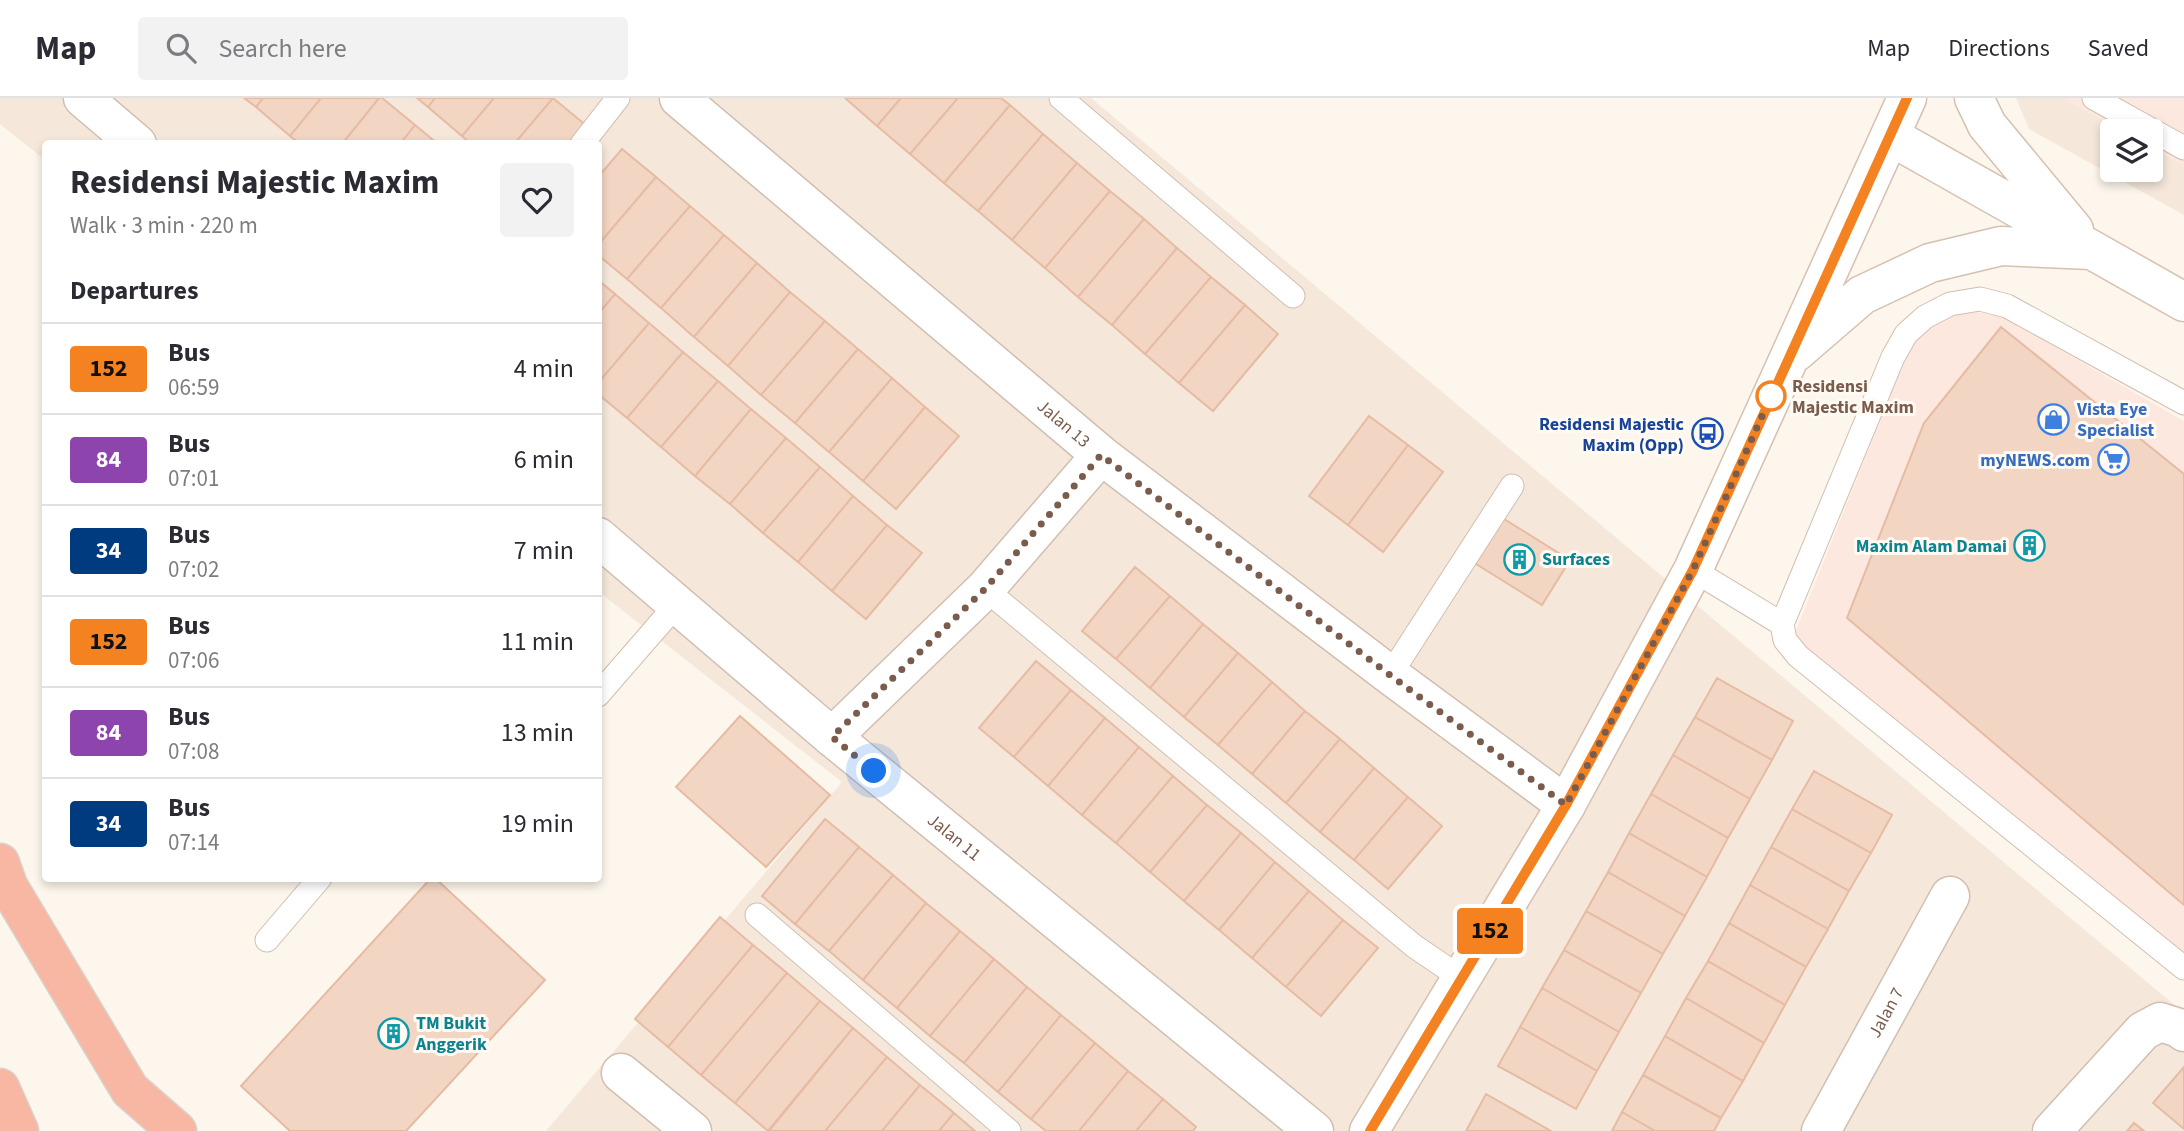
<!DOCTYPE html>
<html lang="en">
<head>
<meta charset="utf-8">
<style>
	:root { --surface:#fff; --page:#f2f2f3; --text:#2b2b33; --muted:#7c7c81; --line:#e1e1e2 }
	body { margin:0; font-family:"Source Sans 3",sans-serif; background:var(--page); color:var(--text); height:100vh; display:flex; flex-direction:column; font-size:26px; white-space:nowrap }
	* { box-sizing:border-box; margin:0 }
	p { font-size:23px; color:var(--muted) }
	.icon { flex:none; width:38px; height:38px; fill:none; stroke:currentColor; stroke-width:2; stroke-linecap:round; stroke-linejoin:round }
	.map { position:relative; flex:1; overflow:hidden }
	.details { position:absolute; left:42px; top:42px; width:560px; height:742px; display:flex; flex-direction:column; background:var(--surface); border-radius:7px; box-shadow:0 4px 10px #0003 }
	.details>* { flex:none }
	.badge { padding:0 14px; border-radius:5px; font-size:24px; line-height:46px }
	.buttons { position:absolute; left:2100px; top:21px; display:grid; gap:14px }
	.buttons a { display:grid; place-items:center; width:63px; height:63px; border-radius:7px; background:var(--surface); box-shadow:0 4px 10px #0003; font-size:35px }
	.you { position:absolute; width:35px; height:35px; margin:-18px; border:5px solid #fff; border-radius:50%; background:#1a73e8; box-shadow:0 0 0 10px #1a73e833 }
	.map>.badge { position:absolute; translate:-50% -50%; box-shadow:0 0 0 4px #fff }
	h2 { padding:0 28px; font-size:26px; line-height:63px }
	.round { display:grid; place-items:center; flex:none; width:74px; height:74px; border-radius:7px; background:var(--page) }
	.headline { display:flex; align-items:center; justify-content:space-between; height:119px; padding:0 28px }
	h1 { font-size:33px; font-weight:700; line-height:52px }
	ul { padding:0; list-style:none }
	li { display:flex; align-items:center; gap:21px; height:91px; padding:0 28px; border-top:2px solid var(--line) }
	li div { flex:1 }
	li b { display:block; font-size:26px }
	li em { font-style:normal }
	li .badge { min-width:77px; font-weight:700; text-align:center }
	header { display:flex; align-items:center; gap:42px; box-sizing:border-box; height:98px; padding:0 35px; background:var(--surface); border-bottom:2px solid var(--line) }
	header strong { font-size:33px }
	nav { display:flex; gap:38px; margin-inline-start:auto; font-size:24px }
	.search { width:490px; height:63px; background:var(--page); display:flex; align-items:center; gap:18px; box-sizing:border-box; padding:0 24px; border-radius:7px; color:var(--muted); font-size:26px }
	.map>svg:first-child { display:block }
	.residential { fill:#f5e8da; fill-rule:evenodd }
	.commercial { fill:#fde8e0 }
	.building { fill:#f3d5c3; stroke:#e6bba3; stroke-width:2 }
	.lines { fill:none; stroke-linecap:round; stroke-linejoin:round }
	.lane-casing { stroke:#d1beb0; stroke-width:25 }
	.street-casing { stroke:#d1beb0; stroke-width:41 }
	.secondary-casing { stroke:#d6c0b0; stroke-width:41 }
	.highway-casing { stroke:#dad1cd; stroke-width:41 }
	.lane { stroke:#fff; stroke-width:23 }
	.street { stroke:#fff; stroke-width:38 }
	.secondary { stroke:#fff; stroke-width:38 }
	.highway { stroke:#f7b7a3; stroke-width:38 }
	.line-casing { stroke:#fff; stroke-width:16 }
	.line { stroke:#f58220; stroke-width:10 }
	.walk { stroke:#7a5c4d; stroke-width:7; stroke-dasharray:0 12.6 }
	.stop-dot { fill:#fff; stroke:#f58220; stroke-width:3.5 }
	.labels { text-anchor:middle; stroke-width:6; stroke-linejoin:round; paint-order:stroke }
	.stop-label { font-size:18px; font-weight:bold; fill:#7a5c4d; stroke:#fffaf3; text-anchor:start }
	.shop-label { font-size:18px; font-weight:bold; fill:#366cbe; stroke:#fffaf3; text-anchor:start }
	.street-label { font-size:18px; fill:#7a5c4d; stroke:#fffaf3 }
	.transit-label { font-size:18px; font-weight:bold; fill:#164399; stroke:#fffaf3; text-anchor:end }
	.culture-label { font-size:18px; font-weight:bold; fill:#0d838f; stroke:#fffaf3; text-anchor:start }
</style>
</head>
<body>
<header>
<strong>Map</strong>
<div class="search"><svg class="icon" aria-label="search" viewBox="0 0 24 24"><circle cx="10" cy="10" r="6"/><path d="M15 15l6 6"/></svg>Search here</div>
<nav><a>Map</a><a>Directions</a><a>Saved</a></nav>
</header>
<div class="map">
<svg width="2184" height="1033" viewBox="0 0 2184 1033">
	<rect width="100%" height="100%" fill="#fdf6ec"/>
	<path class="residential" d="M 0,0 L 1091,0 L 2184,915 L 2184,1033 L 546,1033 L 842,684 L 599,494 L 598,46 L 46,46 L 45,62 L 0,26 Z
		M 2016,0 L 2184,0 L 2184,117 L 2029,31 ZM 2112,33 L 2151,33 L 2151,72 L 2112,72 Z"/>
	<path class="commercial" d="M 2062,0 L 2184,0 L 2184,69 L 2151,50 L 2151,33 L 2121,33 Z
		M 1976,214 L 2003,219 L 2184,323 L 2184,859 L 1811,556 L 1795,535 L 1909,250 L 1929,231 L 1950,217 Z"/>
	<path class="building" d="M 244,0 L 263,0 L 256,9 Z
		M 263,0 L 321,0 L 290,38 L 256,9 Z
		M 321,0 L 379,0 L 342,46 L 300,46 L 290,38 Z
		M 379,0 L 382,0 L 415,27 L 400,46 L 342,46 Z
		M 417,0 L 435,0 L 428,9 Z
		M 435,0 L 494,0 L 462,38 L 428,9 Z
		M 494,0 L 553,0 L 514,46 L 471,46 L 462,38 Z
		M 553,0 L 588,29 L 573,46 L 514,46 Z
		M 845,0 L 901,0 L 877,28 Z
		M 901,0 L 958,0 L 910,56 L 877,28 Z
		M 958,0 L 1001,0 L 1010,7 L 944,85 L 910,56 Z
		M 1010,7 L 1043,36 L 978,113 L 944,85 Z
		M 415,27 L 438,46 L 400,46 Z
		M 1043,36 L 1077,65 L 1012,142 L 978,113 Z
		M 622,51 L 656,79 L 598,147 L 598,79 Z
		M 1077,65 L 1110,93 L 1045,170 L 1012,142 Z
		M 656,79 L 690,108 L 627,181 L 598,157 L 598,147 Z
		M 1110,93 L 1144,121 L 1078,199 L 1045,170 Z
		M 690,108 L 724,137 L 661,210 L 627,181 Z
		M 1144,121 L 1177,150 L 1112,227 L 1078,199 Z
		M 724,137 L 757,165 L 694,239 L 661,210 Z
		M 1177,150 L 1211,179 L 1145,256 L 1112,227 Z
		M 757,165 L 790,194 L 728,268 L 694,239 Z
		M 1211,179 L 1245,207 L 1179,285 L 1145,256 Z
		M 598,182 L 615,196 L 598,216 Z
		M 790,194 L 825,223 L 761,297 L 728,268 Z
		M 615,196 L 649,225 L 598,285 L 598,216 Z
		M 1245,207 L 1278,236 L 1213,313 L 1179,285 Z
		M 825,223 L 858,251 L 795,325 L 761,297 Z
		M 649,225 L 683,254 L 627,320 L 598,296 L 598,285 Z
		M 2001,229 L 2184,376 L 2184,807 L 1847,520 L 1924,325 Z
		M 858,251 L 892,280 L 829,354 L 795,325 Z
		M 683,254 L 718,283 L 661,349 L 627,320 Z
		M 892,280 L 925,309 L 863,383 L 829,354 Z
		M 718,283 L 751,311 L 695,378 L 661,349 Z
		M 925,309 L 959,338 L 896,411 L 863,383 Z
		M 751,311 L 786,340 L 730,406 L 695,378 Z
		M 1369,318 L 1408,347 L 1348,427 L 1309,398 Z
		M 786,340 L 820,369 L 763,435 L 730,406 Z
		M 1408,347 L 1443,374 L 1383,454 L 1348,427 Z
		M 820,369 L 853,398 L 798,464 L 763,435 Z
		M 853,398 L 887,427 L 832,493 L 798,464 Z
		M 1496,416 L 1570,462 L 1542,507 L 1468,461 Z
		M 887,427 L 922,455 L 866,521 L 832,493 Z
		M 1135,469 L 1170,498 L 1116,561 L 1082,533 Z
		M 1170,498 L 1203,526 L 1150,590 L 1116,561 Z
		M 1203,526 L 1238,555 L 1184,619 L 1150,590 Z
		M 1238,555 L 1272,584 L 1218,647 L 1184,619 Z
		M 1036,563 L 1071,592 L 1014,659 L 979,630 Z
		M 1717,580 L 1793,623 L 1772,662 L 1695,619 Z
		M 1272,584 L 1305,613 L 1252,676 L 1218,647 Z
		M 1071,592 L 1105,620 L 1048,688 L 1014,659 Z
		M 1305,613 L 1340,641 L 1286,705 L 1252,676 Z
		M 740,618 L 830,697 L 766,769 L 676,689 Z
		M 1695,619 L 1772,662 L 1750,701 L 1673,657 Z
		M 1105,620 L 1139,649 L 1082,717 L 1048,688 Z
		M 1340,641 L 1374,670 L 1320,734 L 1286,705 Z
		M 1139,649 L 1173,678 L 1116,745 L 1082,717 Z
		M 1673,657 L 1750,701 L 1728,740 L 1651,696 Z
		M 1374,670 L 1408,699 L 1354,762 L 1320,734 Z
		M 1814,673 L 1892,717 L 1871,755 L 1792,711 Z
		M 1173,678 L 1207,707 L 1150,774 L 1116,745 Z
		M 1651,696 L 1728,740 L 1707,779 L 1629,735 Z
		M 1408,699 L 1442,728 L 1388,791 L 1354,762 Z
		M 1207,707 L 1241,735 L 1184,803 L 1150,774 Z
		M 1792,711 L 1871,755 L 1849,793 L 1771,749 Z
		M 825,721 L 859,749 L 795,826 L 762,798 Z
		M 1241,735 L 1275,764 L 1219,832 L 1184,803 Z
		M 1629,735 L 1707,779 L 1685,818 L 1608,774 Z
		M 859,749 L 893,777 L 829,853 L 795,826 Z
		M 1771,749 L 1849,793 L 1828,831 L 1750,787 Z
		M 1275,764 L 1309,793 L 1252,860 L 1219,832 Z
		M 1608,774 L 1685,818 L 1663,856 L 1586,813 Z
		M 893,777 L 926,805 L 863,882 L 829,853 Z
		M 431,780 L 435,780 L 545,882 L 406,1033 L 290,1033 L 241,988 Z
		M 1750,787 L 1828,831 L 1806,869 L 1729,825 Z
		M 1309,793 L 1343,822 L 1286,889 L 1252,860 Z
		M 926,805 L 960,833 L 897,910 L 863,882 Z
		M 1586,813 L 1663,856 L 1641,895 L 1564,852 Z
		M 720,819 L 753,847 L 668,949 L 635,921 Z
		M 1343,822 L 1378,850 L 1321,918 L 1286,889 Z
		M 1729,825 L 1806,869 L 1785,907 L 1708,863 Z
		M 960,833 L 994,861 L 930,938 L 897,910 Z
		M 753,847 L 787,875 L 701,977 L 668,949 Z
		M 1564,852 L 1641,895 L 1619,934 L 1542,890 Z
		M 994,861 L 1027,889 L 964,965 L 930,938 Z
		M 1708,863 L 1785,907 L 1764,945 L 1686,900 Z
		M 787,875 L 820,903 L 735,1005 L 701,977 Z
		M 1027,889 L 1061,917 L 998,994 L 964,965 Z
		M 1542,890 L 1619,934 L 1597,973 L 1520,929 Z
		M 1686,900 L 1764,945 L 1743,983 L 1665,938 Z
		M 820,903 L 853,930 L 768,1033 L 735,1005 Z
		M 1061,917 L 1095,945 L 1031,1021 L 998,994 Z
		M 1520,929 L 1597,973 L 1576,1011 L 1498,968 Z
		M 853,930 L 887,959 L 825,1033 L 769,1033 Z
		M 1665,938 L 1743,983 L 1721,1020 L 1643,977 Z
		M 1095,945 L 1128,973 L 1079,1033 L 1046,1033 L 1031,1021 Z
		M 887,959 L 920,987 L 882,1033 L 825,1033 Z
		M 2184,969 L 2184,1031 L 2153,1005 Z
		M 1128,973 L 1163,1001 L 1136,1033 L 1079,1033 Z
		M 1643,977 L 1721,1020 L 1714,1033 L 1655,1033 L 1622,1014 Z
		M 920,987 L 954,1015 L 939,1033 L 882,1033 Z
		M 1486,996 L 1551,1033 L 1466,1033 Z
		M 1163,1001 L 1196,1029 L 1193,1033 L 1136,1033 Z
		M 1622,1014 L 1655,1033 L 1612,1033 Z
		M 954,1015 L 975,1033 L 939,1033 Z
		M 2134,1025 L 2144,1033 L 2127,1033 Z"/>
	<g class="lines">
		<defs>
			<path id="lane" d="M 1061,0 L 1293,198
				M 2094,0 L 2184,50
				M 582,46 L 618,0
				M 2184,305 L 2007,208 L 1980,201 L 1950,206 L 1925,219 L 1906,236 L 1893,259 L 1782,526 L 1785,542 L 1798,558 L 2184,870
				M 1693,472 L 1782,526
				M 985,491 L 1414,848 L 1461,880
				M 1390,577 L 1512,388
				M 598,597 L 677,506
				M 757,817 L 1009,1033
				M 267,842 L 320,780"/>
			<g id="street">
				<path d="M 83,0 L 137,46"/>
				<path id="s1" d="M 679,0 L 1101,357 L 1390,577 L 1566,707"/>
				<path id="s2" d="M 598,439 L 832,639 L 1314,1033"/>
				<path d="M 832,639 L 985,491 L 1101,357"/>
				<path d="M 621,975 L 692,1033"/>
				<path id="s3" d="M 1821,1033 L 1950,798"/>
				<path d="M 2052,1033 L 2143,933 L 2160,924 L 2179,930 L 2184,934"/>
			</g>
			<path id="secondary" d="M 1974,0 L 1987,27 L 2074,132
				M 1890,38 L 2184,204
				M 1796,254 L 1862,197 L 1930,165 L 2001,148 L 2091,152
				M 1369,1033 L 1566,707 L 1693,472 L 1907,0"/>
			<path id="highway" d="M 0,765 L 8,788 L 130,992 L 177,1033
				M 0,990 L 19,1033"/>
		</defs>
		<use href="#lane" class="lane-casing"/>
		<use href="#street" class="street-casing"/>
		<use href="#secondary" class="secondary-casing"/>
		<use href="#highway" class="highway-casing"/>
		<use href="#lane" class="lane"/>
		<use href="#street" class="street"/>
		<use href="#secondary" class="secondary"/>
		<use href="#highway" class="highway"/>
	</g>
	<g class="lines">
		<defs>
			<path id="line" d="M 1370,1033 L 1566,707 L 1693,472 L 1907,0"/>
		</defs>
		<use href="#line" class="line-casing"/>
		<use href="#line" class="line"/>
		<path class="walk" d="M 874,673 L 832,639 L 985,491 L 1101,357 L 1390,577 L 1566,707 L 1693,472 L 1771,298"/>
	</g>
	<defs>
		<symbol id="shop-ring" viewBox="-11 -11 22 22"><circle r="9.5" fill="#fffaf3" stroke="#3f7fe0" stroke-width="1.5"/><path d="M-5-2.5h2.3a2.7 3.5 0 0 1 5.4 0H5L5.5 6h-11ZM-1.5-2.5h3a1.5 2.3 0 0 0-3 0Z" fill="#3f7fe0"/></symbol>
		<symbol id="bus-ring" viewBox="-11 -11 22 22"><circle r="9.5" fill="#fffaf3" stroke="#1a4fb4" stroke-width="1.5"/><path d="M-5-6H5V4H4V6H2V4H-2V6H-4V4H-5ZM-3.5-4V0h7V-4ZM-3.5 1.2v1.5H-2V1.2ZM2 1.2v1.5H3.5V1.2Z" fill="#1a4fb4"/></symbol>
		<symbol id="supermarket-ring" viewBox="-11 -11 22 22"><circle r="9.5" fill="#fffaf3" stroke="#3f7fe0" stroke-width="1.5"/><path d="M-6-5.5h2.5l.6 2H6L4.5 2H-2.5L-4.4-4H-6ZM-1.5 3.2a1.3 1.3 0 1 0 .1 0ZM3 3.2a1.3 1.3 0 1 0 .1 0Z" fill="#3f7fe0"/></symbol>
		<symbol id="building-ring" viewBox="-11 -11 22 22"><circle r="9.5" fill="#fffaf3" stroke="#0f9aa8" stroke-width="1.5"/><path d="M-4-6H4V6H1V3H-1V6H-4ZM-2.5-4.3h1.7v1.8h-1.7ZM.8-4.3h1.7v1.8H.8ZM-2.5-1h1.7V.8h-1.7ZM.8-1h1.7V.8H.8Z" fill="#0f9aa8"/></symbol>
	</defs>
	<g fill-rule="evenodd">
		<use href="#shop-ring" x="2036" y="304" width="35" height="35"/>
		<use href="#bus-ring" x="1690" y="318" width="35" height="35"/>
		<use href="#supermarket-ring" x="2096" y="344" width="35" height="35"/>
		<use href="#building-ring" x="2012" y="430" width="35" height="35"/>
		<use href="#building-ring" x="1502" y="444" width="35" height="35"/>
		<use href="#building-ring" x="376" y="918" width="35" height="35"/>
	</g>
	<circle class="stop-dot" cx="1771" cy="298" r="14"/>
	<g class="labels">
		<g class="stop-label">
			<text x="1792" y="294">Residensi<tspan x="1792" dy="21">Majestic Maxim</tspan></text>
		</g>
		<g class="shop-label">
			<text x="2077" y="317">Vista Eye<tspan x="2077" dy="21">Specialist</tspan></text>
			<text x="2090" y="368" text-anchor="end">myNEWS.com</text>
		</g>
		<g class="street-label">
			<text dy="6" stroke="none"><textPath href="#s1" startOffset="504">Jalan 13</textPath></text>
			<text dy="6" stroke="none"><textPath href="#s2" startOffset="466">Jalan 11</textPath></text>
			<text dy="6" stroke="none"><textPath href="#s3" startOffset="135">Jalan 7</textPath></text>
		</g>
		<g class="transit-label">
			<text x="1684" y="332">Residensi Majestic<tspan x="1684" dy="21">Maxim (Opp)</tspan></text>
		</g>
		<g class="culture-label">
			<text x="2007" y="454" text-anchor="end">Maxim Alam Damai</text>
			<text x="1542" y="467">Surfaces</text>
			<text x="416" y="931">TM Bukit<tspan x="416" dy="21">Anggerik</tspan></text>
		</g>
	</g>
</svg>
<div class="buttons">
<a><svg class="icon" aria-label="layers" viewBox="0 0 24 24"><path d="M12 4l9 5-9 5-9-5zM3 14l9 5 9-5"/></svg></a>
</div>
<div class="you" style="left:874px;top:673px"></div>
<b class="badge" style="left:1490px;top:833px;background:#f58220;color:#111">152</b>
<section class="details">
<div class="headline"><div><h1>Residensi Majestic Maxim</h1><p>Walk · 3 min · 220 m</p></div><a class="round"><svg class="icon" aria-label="heart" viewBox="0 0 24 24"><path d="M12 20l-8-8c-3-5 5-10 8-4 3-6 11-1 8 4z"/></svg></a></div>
<h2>Departures</h2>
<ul>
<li><span class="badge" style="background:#f58220;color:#111">152</span><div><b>Bus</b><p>06:59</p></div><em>4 min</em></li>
<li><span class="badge" style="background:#8e44ad;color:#fff">84</span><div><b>Bus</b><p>07:01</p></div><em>6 min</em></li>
<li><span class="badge" style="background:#003b80;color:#fff">34</span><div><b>Bus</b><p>07:02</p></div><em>7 min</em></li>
<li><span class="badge" style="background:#f58220;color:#111">152</span><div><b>Bus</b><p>07:06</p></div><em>11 min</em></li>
<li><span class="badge" style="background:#8e44ad;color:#fff">84</span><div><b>Bus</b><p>07:08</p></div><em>13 min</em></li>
<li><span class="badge" style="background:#003b80;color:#fff">34</span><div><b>Bus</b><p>07:14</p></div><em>19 min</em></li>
</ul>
</section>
</div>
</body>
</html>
